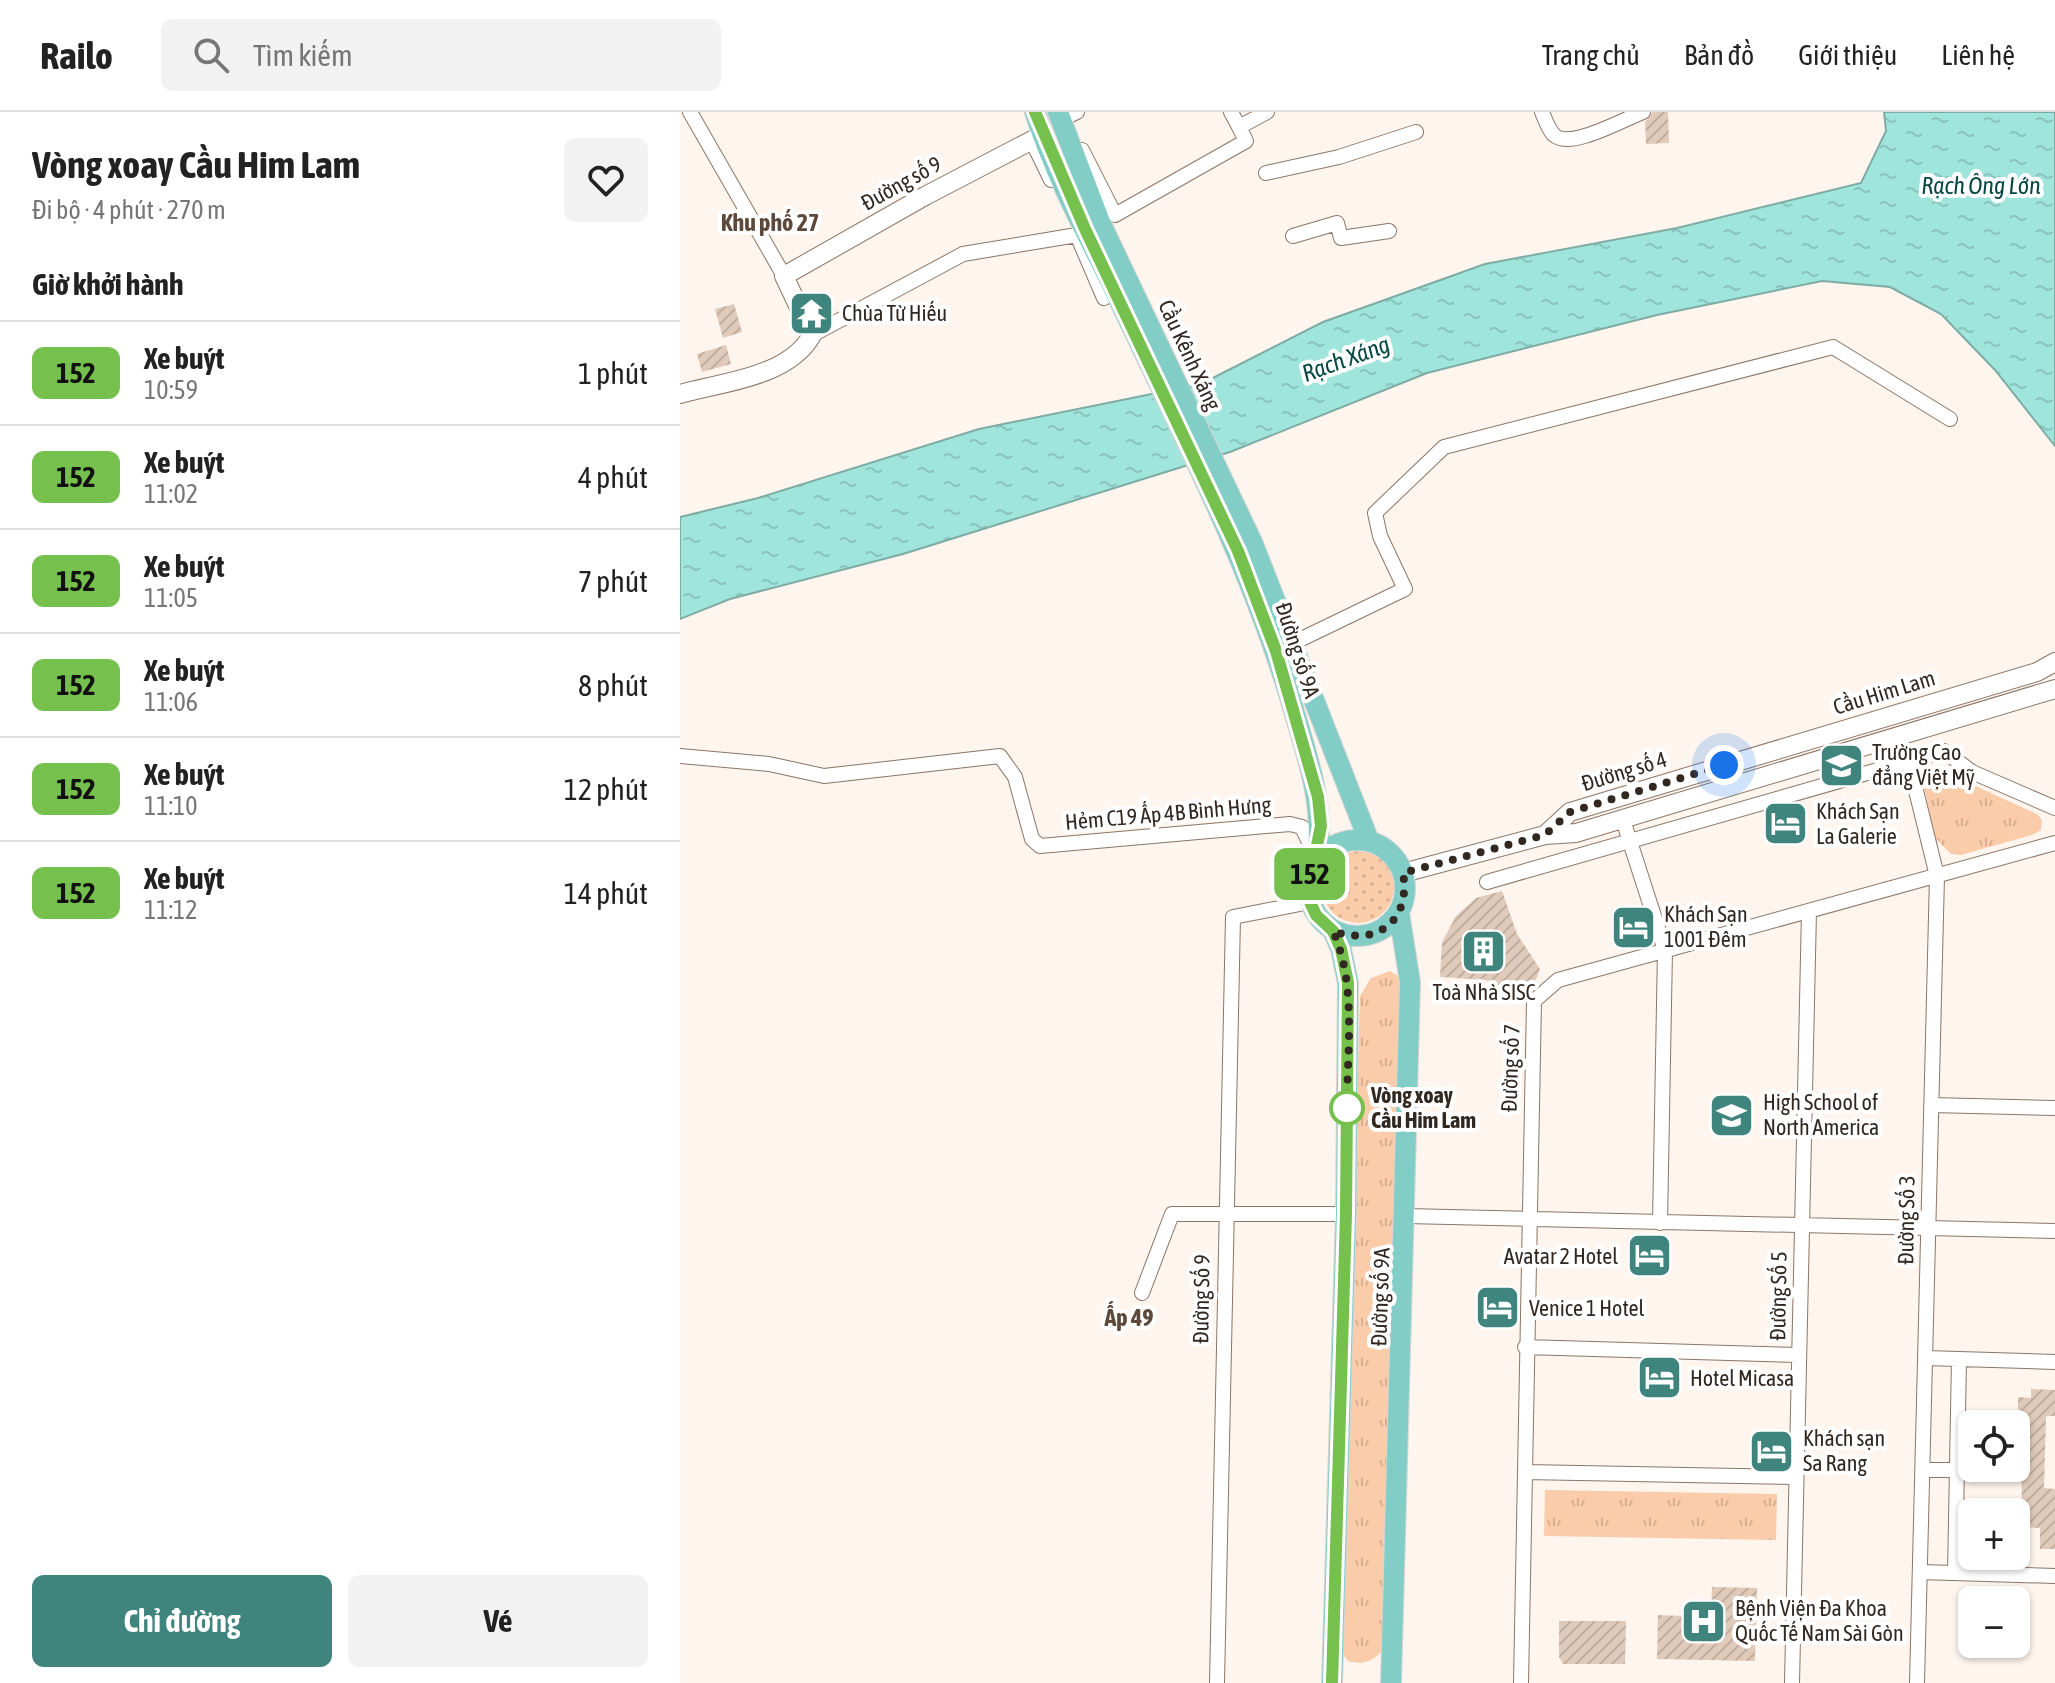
<!DOCTYPE html>
<html lang="vi">
<head>
<meta charset="utf-8">
<style>
	:root { --surface:#fff; --page:#f2f2f2; --text:#222; --muted:#767676; --line:#e0e0e0; --accent:#3f857e }
	body { margin:0; font-family:"Asap Condensed",sans-serif; background:var(--page); color:var(--text); height:100vh; display:flex; flex-direction:column; font-size:30px; white-space:nowrap }
	* { box-sizing:border-box; margin:0 }
	p { font-size:26px; color:var(--muted) }
	.icon { flex:none; width:44px; height:44px; fill:none; stroke:currentColor; stroke-width:2; stroke-linecap:round; stroke-linejoin:round }
	.map { position:relative; flex:1; overflow:hidden }
	.sheet { display:flex; flex-direction:column; background:var(--surface); width:680px }
	.sheet>* { flex:none }
	.badge { padding:0 16px; border-radius:12px; font-size:28px; line-height:52px }
	.buttons { position:absolute; left:1278px; top:1298px; display:grid; gap:16px }
	.buttons a { display:grid; place-items:center; width:72px; height:72px; border-radius:12px; background:var(--surface); box-shadow:0 2px 6px #0004; font-size:40px }
	.you { position:absolute; width:40px; height:40px; margin:-20px; border:6px solid #fff; border-radius:50%; background:#1a73e8; box-shadow:0 0 0 12px #1a73e833 }
	.map>.badge { position:absolute; translate:-50% -50%; box-shadow:0 0 0 4px #fff }
	h2 { padding:0 32px; font-size:30px; line-height:72px }
	.round { display:grid; place-items:center; flex:none; width:84px; height:84px; border-radius:12px; background:var(--page) }
	.head { display:flex; align-items:center; justify-content:space-between; height:136px; padding:0 32px }
	h1 { font-size:38px; font-weight:700; line-height:60px }
	.cta { display:flex; gap:16px; margin-top:auto; padding:16px 32px }
	.cta a { flex:1; height:92px; border-radius:12px; background:var(--accent); color:#fff; font-size:32px; font-weight:700; line-height:92px; text-align:center }
	.cta a+a { background:var(--page); color:var(--text) }
	ul { padding:0; list-style:none }
	li { display:flex; align-items:center; gap:24px; height:104px; padding:0 32px; border-top:2px solid var(--line) }
	li div { flex:1 }
	li b { display:block; font-size:30px }
	li em { font-style:normal }
	li .badge { min-width:88px; font-weight:700; text-align:center }
	header { display:flex; align-items:center; gap:48px; box-sizing:border-box; height:112px; padding:0 40px; background:var(--surface); border-bottom:2px solid var(--line) }
	header strong { font-size:38px }
	nav { display:flex; gap:44px; margin-inline-start:auto; font-size:28px }
	.search { width:560px; height:72px; background:var(--page); display:flex; align-items:center; gap:20px; box-sizing:border-box; padding:0 28px; border-radius:12px; color:var(--muted); font-size:30px }
	main { display:flex; flex:1; min-height:0 }
	.map>svg:first-child { display:block }
	.grass { fill:url(#grass-dots) }
	.park { fill:url(#park-tufts) }
	.water { fill:url(#water-ripples); stroke:#7eaca4; stroke-width:2 }
	.building { fill:url(#building-hatch) }
	.lines { fill:none; stroke-linecap:round; stroke-linejoin:round }
	.street-casing { stroke:#8a7667; stroke-width:16 }
	.secondary-casing { stroke:#8a7667; stroke-width:20 }
	.primary-casing { stroke:#d6d4d3; stroke-width:22 }
	.street { stroke:#fff; stroke-width:14 }
	.secondary { stroke:#fff; stroke-width:18 }
	.primary { stroke:#83cdc7; stroke-width:20 }
	.line-casing { stroke:#fff; stroke-width:18 }
	.line { stroke:#76c04d; stroke-width:12 }
	.walk { stroke:#312822; stroke-width:8; stroke-dasharray:0 14.4 }
	.stop-dot { fill:#fff; stroke:#76c04d; stroke-width:4 }
	.labels { text-anchor:middle; stroke-width:8; stroke-linejoin:round; paint-order:stroke }
	.street-label { font-size:22px; fill:#312822; stroke:#fff }
	.poi-label { font-size:22px; fill:#312822; stroke:#fff; text-anchor:start }
	.stop-label { font-size:22px; font-weight:bold; fill:#312822; stroke:#fff; text-anchor:start }
	.water-label { font-size:24px; font-style:italic; fill:#054742; stroke:#fff }
	.neighbourhood-label { font-size:24px; font-weight:bold; fill:#5c493b; stroke:#fff }
</style>
</head>
<body>
<header>
<strong>Railo</strong>
<div class="search"><svg class="icon" aria-label="search" viewBox="0 0 24 24"><circle cx="10" cy="10" r="6"/><path d="M15 15l6 6"/></svg>Tìm kiếm</div>
<nav><a>Trang chủ</a><a>Bản đồ</a><a>Giới thiệu</a><a>Liên hệ</a></nav>
</header>
<main>
<section class="sheet">
<div class="head"><div><h1>Vòng xoay Cầu Him Lam</h1><p>Đi bộ · 4 phút · 270 m</p></div><a class="round"><svg class="icon" aria-label="heart" viewBox="0 0 24 24"><path d="M12 20l-8-8c-3-5 5-10 8-4 3-6 11-1 8 4z"/></svg></a></div>
<h2>Giờ khởi hành</h2>
<ul>
<li><span class="badge" style="background:#76c04d;color:#111">152</span><div><b>Xe buýt</b><p>10:59</p></div><em>1 phút</em></li>
<li><span class="badge" style="background:#76c04d;color:#111">152</span><div><b>Xe buýt</b><p>11:02</p></div><em>4 phút</em></li>
<li><span class="badge" style="background:#76c04d;color:#111">152</span><div><b>Xe buýt</b><p>11:05</p></div><em>7 phút</em></li>
<li><span class="badge" style="background:#76c04d;color:#111">152</span><div><b>Xe buýt</b><p>11:06</p></div><em>8 phút</em></li>
<li><span class="badge" style="background:#76c04d;color:#111">152</span><div><b>Xe buýt</b><p>11:10</p></div><em>12 phút</em></li>
<li><span class="badge" style="background:#76c04d;color:#111">152</span><div><b>Xe buýt</b><p>11:12</p></div><em>14 phút</em></li>
</ul>
<div class="cta"><a>Chỉ đường</a><a>Vé</a></div>
</section>
<div class="map">
<svg width="1375" height="1571" viewBox="0 0 1375 1571">
	<defs>
		<pattern id="grass-dots" width="8" height="8" patternUnits="userSpaceOnUse" patternTransform="scale(2)"><rect width="8" height="8" fill="#fbcca9"/><path d="M2 2h.1M6 6h.1" fill="none" stroke="#d8af91" stroke-width="1.8" stroke-linecap="round"/></pattern>
		<pattern id="park-tufts" width="24" height="20" patternUnits="userSpaceOnUse" patternTransform="scale(2)"><rect width="24" height="20" fill="#fbcca9"/><path d="M3 7l-1-3M5 7V3M7 7l1-3M15 17l-1-3M17 17v-4M19 17l1-3" fill="none" stroke="#d8af91"/></pattern>
		<pattern id="water-ripples" width="26" height="14" patternUnits="userSpaceOnUse" patternTransform="scale(2)"><rect width="26" height="14" fill="#9fe5dc"/><path d="M2 4q2-2 4 0t4 0M15 11q2-2 4 0t4 0" fill="none" stroke="#89c4bc"/></pattern>
		<pattern id="building-hatch" width="6" height="6" patternUnits="userSpaceOnUse" patternTransform="scale(2)"><rect width="6" height="6" fill="#e0cab9"/><path d="M-1 1l2-2M0 6l6-6M5 7l2-2" fill="none" stroke="#c1ae9f"/></pattern>
	</defs>
	<rect width="100%" height="100%" fill="#fef5ee"/>
	<path class="grass" d="M642 775a36 36 0 1 1 72 0a36 36 0 1 1-72 0Z"/>
	<path class="park" d="M 1250,653 L 1357,702 L 1362,708 L 1361,718 L 1352,723 L 1281,743 L 1271,742 L 1255,726 L 1242,665 Z
		M 710,859 L 718,864 L 721,873 L 703,1538 C 693,1550 682,1553 668,1549 L 661,1540 L 680,884 L 691,866 Z
		M 865,1378 L 1097,1382 L 1096,1428 L 864,1424 Z"/>
	<path class="water" d="M 1204,0 L 1375,0 L 1375,334 L 1315,258 L 1261,202 L 1210,175 L 1142,169 L 977,203 L 747,261 L 550,340 L 223,442 L 50,487 L 0,507 L 0,405 L 78,386 L 299,317 L 521,272 L 643,210 L 805,152 L 997,116 L 1181,71 L 1206,19 Z"/>
	<path class="building" d="M 973,0 L 988,0 L 989,31 L 966,32 L 965,10 Z
		M 54,192 L 62,220 L 43,226 L 35,197 Z
		M 46,233 L 51,252 L 22,260 L 17,242 Z
		M 822,779 L 837,822 L 860,857 L 853,876 L 846,883 L 805,868 L 760,865 L 762,830 L 776,804 L 796,786 Z
		M 1351,1277 L 1375,1278 L 1375,1304 L 1366,1304 L 1364,1376 L 1375,1377 L 1375,1437 L 1360,1437 L 1360,1416 L 1342,1415 L 1341,1301 L 1338,1301 L 1338,1285 L 1351,1286 Z
		M 1032,1475 L 1077,1476 L 1075,1549 L 977,1547 L 978,1503 L 1031,1505 Z
		M 879,1509 L 946,1509 L 945,1552 L 883,1552 L 879,1545 Z"/>
	<g class="lines">
		<defs>
			<path id="street" d="M 10,0 L 104,164
				M 551,0 L 559,15
				M 862,0 C 865,7 868,17 874,23 C 890,38 944,7 963,0
				M 380,8 L 397,0
				M 352,29 L 371,68
				M 402,38 L 435,103 L 566,29 L 559,15 L 587,0
				M 586,61 L 659,45 L 736,20
				M 397,123 L 424,186
				M 613,124 L 657,111 L 661,126 L 709,119
				M 132,223 L 283,142 L 397,123
				M 613,531 L 725,477 L 700,424 L 695,401 L 764,335 L 1153,235 L 1270,307
				M 0,644 L 89,652 L 144,664 L 320,644 L 335,665 L 352,727 L 360,734 L 610,712 L 622,715 L 634,741
				M 1229,650 L 1257,764 L 1237,1571
				M 943,708 L 985,838 L 980,1111
				M 807,770 L 1264,639 L 1292,660 L 1375,696
				M 1251,993 L 1375,996
				M 726,1104 L 1375,1119
				M 462,1181 L 492,1102 L 666,1102
				M 845,1235 L 1119,1243
				M 1245,1246 L 1375,1250
				M 1243,1358 L 1277,1358
				M 845,1360 L 1116,1365
				M 1240,1460 L 1375,1464
				M 1275,1461 L 1279,1247
				M 537,1571 L 553,805 L 630,790
				M 841,1571 L 854,889 L 878,868 L 1375,731
				M 1112,1571 L 1129,799"/>
			<path id="secondary" d="M 0,282 C 43,270 109,265 132,223 L 104,164 L 245,84 L 362,23
				M 865,723 L 890,700 L 1357,560 L 1375,550
				M 723,761 L 865,723 L 896,721 L 1375,577"/>
			<path id="primary" d="M 355,0 C 374,61 406,120 434,177 C 498,313 568,445 611,589 C 627,645 645,690 637,749
				M 378,0 L 420,110 L 573,432 L 689,729
				M629 776a48 48 0 1 1 96 0a48 48 0 1 1-96 0Z
				M 652,1571 L 666,1102 L 668,871 L 661,837 L 653,819
				M 711,1571 L 730,870 L 719,801"/>
		</defs>
		<use href="#street" class="street-casing"/>
		<use href="#secondary" class="secondary-casing"/>
		<use href="#primary" class="primary-casing"/>
		<use href="#street" class="street"/>
		<use href="#secondary" class="secondary"/>
		<use href="#primary" class="primary"/>
	</g>
	<g class="lines">
		<defs>
			<path id="line" d="M 355,0 L 405,117 L 558,439 L 596,539 L 638,685 L 641,714 L 628,777 L 630,790 L 636,803 L 653,819 L 661,837 L 668,871 L 666,1102 L 652,1571"/>
		</defs>
		<use href="#line" class="line-casing"/>
		<use href="#line" class="line"/>
		<path class="walk" d="M 667,996 C 667,938 677,873 653,819 C 698,835 731,808 723,761 L 865,723 L 890,700 L 1044,653"/>
	</g>
	<defs>
		<symbol id="temple-square" viewBox="-11 -11 22 22"><rect x="-9" y="-9" width="18" height="18" rx="4" fill="#3f857e" stroke="#fff"/><path d="M0-6L5-2H3V0L6.5 2.5H4V6H1.5V3h-3V6H-4V2.5H-6.5L-3 0V-2H-5Z" fill="#fff"/></symbol>
		<symbol id="school-square" viewBox="-11 -11 22 22"><rect x="-9" y="-9" width="18" height="18" rx="4" fill="#3f857e" stroke="#fff"/><path d="M0-5L7-2L0 1L-7-2ZM-4 1L0 2.5L4 1V4Q0 6-4 4Z" fill="#fff"/></symbol>
		<symbol id="hotel-square" viewBox="-11 -11 22 22"><rect x="-9" y="-9" width="18" height="18" rx="4" fill="#3f857e" stroke="#fff"/><path d="M-6-4.5h1.5V1H6V5H4.5V3h-9V5H-6ZM-4 0a1.8 1.8 0 1 1 3.6 0ZM.5 0V-2.5h3Q6-2.5 6 0Z" fill="#fff"/></symbol>
		<symbol id="building-square" viewBox="-11 -11 22 22"><rect x="-9" y="-9" width="18" height="18" rx="4" fill="#3f857e" stroke="#fff"/><path d="M-4-6H4V6H1V3H-1V6H-4ZM-2.5-4.3h1.7v1.8h-1.7ZM.8-4.3h1.7v1.8H.8ZM-2.5-1h1.7V.8h-1.7ZM.8-1h1.7V.8H.8Z" fill="#fff"/></symbol>
		<symbol id="hospital-square" viewBox="-11 -11 22 22"><rect x="-9" y="-9" width="18" height="18" rx="4" fill="#3f857e" stroke="#fff"/><path d="M-5-5h3v3.5h4V-5h3V5h-3V1.5h-4V5h-3Z" fill="#fff"/></symbol>
	</defs>
	<g fill-rule="evenodd">
		<use href="#temple-square" x="106" y="176" width="51" height="51"/>
		<use href="#school-square" x="1136" y="628" width="51" height="51"/>
		<use href="#hotel-square" x="1080" y="686" width="51" height="51"/>
		<use href="#hotel-square" x="928" y="790" width="51" height="51"/>
		<use href="#building-square" x="778" y="814" width="51" height="51"/>
		<use href="#school-square" x="1026" y="978" width="51" height="51"/>
		<use href="#hotel-square" x="944" y="1118" width="51" height="51"/>
		<use href="#hotel-square" x="792" y="1170" width="51" height="51"/>
		<use href="#hotel-square" x="954" y="1240" width="51" height="51"/>
		<use href="#hotel-square" x="1066" y="1314" width="51" height="51"/>
		<use href="#hospital-square" x="998" y="1484" width="51" height="51"/>
	</g>
	<circle class="stop-dot" cx="667" cy="996" r="16"/>
	<g class="labels">
		<g class="street-label">
			<text transform="translate(221 71) rotate(-29)" y="8">Đường số 9</text>
			<text transform="translate(510 243) rotate(65)" y="8">Cầu Kênh Xáng</text>
			<text transform="translate(618 538) rotate(72)" y="8">Đường số 9A</text>
			<text transform="translate(1204 580) rotate(-17)" y="8">Cầu Him Lam</text>
			<text transform="translate(944 659) rotate(-17)" y="8">Đường số 4</text>
			<text transform="translate(488 701) rotate(-5)" y="8">Hẻm C19 Ấp 4B Bình Hưng</text>
			<text transform="translate(830 956) rotate(-88)" y="8">Đường số 7</text>
			<text transform="translate(1226 1108) rotate(-89)" y="8">Đường Số 3</text>
			<text transform="translate(1098 1184) rotate(-89)" y="8">Đường Số 5</text>
			<text transform="translate(700 1185) rotate(-88)" y="8">Đường số 9A</text>
			<text transform="translate(521 1187) rotate(-89)" y="8">Đường Số 9</text>
		</g>
		<g class="poi-label">
			<text x="162" y="209">Chùa Từ Hiếu</text>
			<text x="1192" y="648">Trường Cao<tspan x="1192" dy="25">đẳng Việt Mỹ</tspan></text>
			<text x="1136" y="707">Khách Sạn<tspan x="1136" dy="25">La Galerie</tspan></text>
			<text x="984" y="810">Khách Sạn<tspan x="984" dy="25">1001 Đêm</tspan></text>
			<text x="804" y="888" text-anchor="middle">Toà Nhà SISC</text>
			<text x="1083" y="998">High School of<tspan x="1083" dy="25">North America</tspan></text>
			<text x="938" y="1152" text-anchor="end">Avatar 2 Hotel</text>
			<text x="849" y="1204">Venice 1 Hotel</text>
			<text x="1010" y="1274">Hotel Micasa</text>
			<text x="1123" y="1334">Khách sạn<tspan x="1123" dy="25">Sa Rang</tspan></text>
			<text x="1055" y="1504">Bệnh Viện Đa Khoa<tspan x="1055" dy="25">Quốc Tế Nam Sài Gòn</tspan></text>
		</g>
		<g class="stop-label">
			<text x="691" y="991">Vòng xoay<tspan x="691" dy="25">Cầu Him Lam</tspan></text>
		</g>
		<g class="water-label">
			<text x="1301" y="82">Rạch Ông Lớn</text>
			<text transform="translate(666 247) rotate(-20)" y="8">Rạch Xáng</text>
		</g>
		<g class="neighbourhood-label">
			<text x="90" y="119">Khu phố 27</text>
			<text x="449" y="1214">Ấp 49</text>
		</g>
	</g>
</svg>
<div class="buttons">
<a><svg class="icon" aria-label="locate" viewBox="0 0 24 24"><circle cx="12" cy="12" r="6"/><path d="M12 2v4M12 18v4M2 12h4M18 12h4"/></svg></a>
<a>+</a>
<a>−</a>
</div>
<div class="you" style="left:1044px;top:653px"></div>
<b class="badge" style="left:630px;top:762px;background:#76c04d;color:#111">152</b>
</div>
</main>
</body>
</html>
